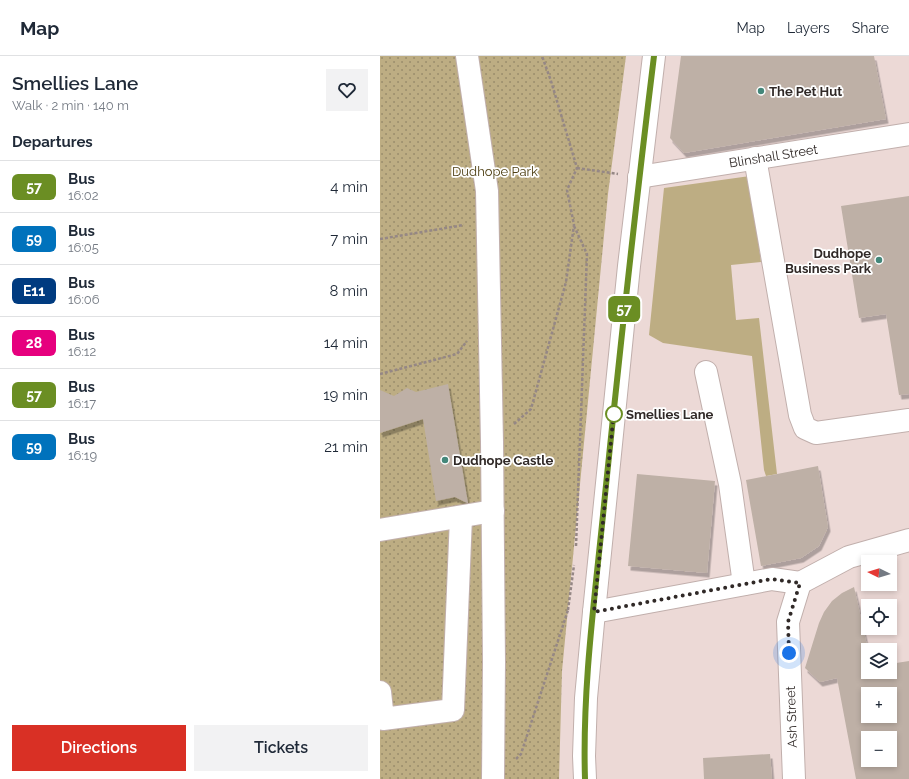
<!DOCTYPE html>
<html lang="en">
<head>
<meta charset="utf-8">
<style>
	:root { --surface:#fff; --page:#f2f2f3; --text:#1f2937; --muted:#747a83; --line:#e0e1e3; --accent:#d93025 }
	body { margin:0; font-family:Raleway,sans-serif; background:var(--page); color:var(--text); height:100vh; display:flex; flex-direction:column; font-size:15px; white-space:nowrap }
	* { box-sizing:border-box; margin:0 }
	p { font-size:13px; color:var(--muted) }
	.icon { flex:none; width:22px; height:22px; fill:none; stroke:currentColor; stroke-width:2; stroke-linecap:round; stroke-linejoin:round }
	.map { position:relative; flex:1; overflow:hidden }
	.panel { display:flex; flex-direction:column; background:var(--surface); width:380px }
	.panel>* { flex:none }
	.badge { padding:0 8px; border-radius:6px; font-size:14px; line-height:26px }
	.needle { width:26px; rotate:275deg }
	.fabs { position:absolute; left:481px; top:499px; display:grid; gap:8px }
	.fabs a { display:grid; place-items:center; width:36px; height:36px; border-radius:0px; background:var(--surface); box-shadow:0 2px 6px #0003; font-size:20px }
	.you { position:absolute; width:20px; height:20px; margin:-10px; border:3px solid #fff; border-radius:50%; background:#1a73e8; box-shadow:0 0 0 6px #1a73e833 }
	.map>.badge { position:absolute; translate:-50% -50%; box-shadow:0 0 0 2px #fff }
	h2 { padding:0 12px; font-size:15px; line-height:36px }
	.round { display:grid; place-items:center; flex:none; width:42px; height:42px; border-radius:0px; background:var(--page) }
	.head { display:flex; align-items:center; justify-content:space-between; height:68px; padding:0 12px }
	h1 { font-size:19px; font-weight:600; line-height:30px }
	.cta { display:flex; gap:8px; margin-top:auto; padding:8px 12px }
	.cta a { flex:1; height:46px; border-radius:0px; background:var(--accent); color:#fff; font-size:16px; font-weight:600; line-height:46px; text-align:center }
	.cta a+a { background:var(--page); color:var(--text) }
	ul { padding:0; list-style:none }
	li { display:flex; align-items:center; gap:12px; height:52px; padding:0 12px; border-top:1px solid var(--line) }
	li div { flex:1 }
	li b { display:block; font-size:15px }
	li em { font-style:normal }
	li .badge { min-width:44px; font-weight:700; text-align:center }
	header { display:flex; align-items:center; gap:24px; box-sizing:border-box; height:56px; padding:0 20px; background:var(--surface); border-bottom:1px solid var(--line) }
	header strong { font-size:19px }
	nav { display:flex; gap:22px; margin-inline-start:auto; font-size:14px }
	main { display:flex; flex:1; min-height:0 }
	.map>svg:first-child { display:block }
	.grass { fill:#bdad83 }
	.park { fill:url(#park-dots) }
	.building { fill:#beb0a6; fill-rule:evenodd; filter:url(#shadow) }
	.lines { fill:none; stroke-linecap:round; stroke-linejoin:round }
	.minor-casing { stroke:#c1afac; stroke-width:24 }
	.major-casing { stroke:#c1afac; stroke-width:24 }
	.path { stroke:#958785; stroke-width:2.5; stroke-dasharray:3 2; stroke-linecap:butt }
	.minor { stroke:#fff; stroke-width:22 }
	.major { stroke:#fff; stroke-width:22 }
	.line-casing { stroke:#fff; stroke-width:9 }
	.line { stroke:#6b8e23; stroke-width:6 }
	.walk { stroke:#302927; stroke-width:4; stroke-dasharray:0 7.2 }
	.poi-dot { fill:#44877a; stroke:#fff; stroke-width:1.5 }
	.stop-dot { fill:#fff; stroke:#6b8e23; stroke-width:2 }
	.labels { text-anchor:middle; stroke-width:3.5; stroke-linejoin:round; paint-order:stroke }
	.poi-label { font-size:13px; font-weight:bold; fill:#302927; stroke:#fff; text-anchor:start }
	.street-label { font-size:13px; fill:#302927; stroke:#fff }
	.park-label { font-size:13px; fill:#4f4014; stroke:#fff }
	.stop-label { font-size:13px; font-weight:bold; fill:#302927; stroke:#fff; text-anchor:start }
</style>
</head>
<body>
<header>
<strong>Map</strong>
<nav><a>Map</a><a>Layers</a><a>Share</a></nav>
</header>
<main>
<section class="panel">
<div class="head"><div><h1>Smellies Lane</h1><p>Walk · 2 min · 140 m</p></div><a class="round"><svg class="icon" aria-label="heart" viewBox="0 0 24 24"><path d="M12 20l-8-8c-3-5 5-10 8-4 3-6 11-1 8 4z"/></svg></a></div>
<h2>Departures</h2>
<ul>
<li><span class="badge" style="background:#6b8e23;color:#fff">57</span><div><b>Bus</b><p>16:02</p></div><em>4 min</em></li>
<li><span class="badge" style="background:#0072bc;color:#fff">59</span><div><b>Bus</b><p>16:05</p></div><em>7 min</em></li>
<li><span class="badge" style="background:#003b80;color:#fff">E11</span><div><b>Bus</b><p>16:06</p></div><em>8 min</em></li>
<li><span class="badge" style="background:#e6007e;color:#fff">28</span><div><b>Bus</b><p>16:12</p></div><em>14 min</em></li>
<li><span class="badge" style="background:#6b8e23;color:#fff">57</span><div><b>Bus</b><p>16:17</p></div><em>19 min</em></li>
<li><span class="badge" style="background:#0072bc;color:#fff">59</span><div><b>Bus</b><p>16:19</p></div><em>21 min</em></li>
</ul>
<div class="cta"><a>Directions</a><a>Tickets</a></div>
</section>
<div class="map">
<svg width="529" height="723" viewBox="0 0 529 723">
	<defs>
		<pattern id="park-dots" width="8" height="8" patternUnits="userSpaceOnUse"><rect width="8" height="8" fill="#bdad83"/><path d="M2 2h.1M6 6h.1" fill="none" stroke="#9a8d6b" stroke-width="1.8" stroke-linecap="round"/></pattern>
		<filter id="shadow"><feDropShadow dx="2.5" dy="4.5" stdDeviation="0" flood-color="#0004"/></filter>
	</defs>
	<rect width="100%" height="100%" fill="#ecd9d6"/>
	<path class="grass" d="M 370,120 L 381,206 L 351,209 L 356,264 L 379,262 L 397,418 L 386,420 L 384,414 L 372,300 L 283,287 L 269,279 L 284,132 Z"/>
	<path class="park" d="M 0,0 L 246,0 L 228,138 L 182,615 L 179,723 L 0,723 Z"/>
	<path class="building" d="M 301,0 L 494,0 L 506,63 L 304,97 L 290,82 Z
		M 529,140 L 529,338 L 519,339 L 506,258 L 479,262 L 461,150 Z
		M 68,328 L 88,447 L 87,447 L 75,441 L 56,445 L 43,363 L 0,377 L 0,334 L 14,340 L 27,332 L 36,336 Z
		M 438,410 L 448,471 L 439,490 L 421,502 L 381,510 L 366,424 Z
		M 257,418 L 335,425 L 327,517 L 248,510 Z
		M 474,531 L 488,594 L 488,616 L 510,616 L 510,608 L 529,605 L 529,723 L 476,723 L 457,622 L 440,626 L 425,612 L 439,567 L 444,556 L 452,545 L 462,537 ZM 488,638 L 510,638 L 510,660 L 488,660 ZM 488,682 L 510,682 L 510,704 L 488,704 Z
		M 390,698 L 392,723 L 324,723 L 323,702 Z"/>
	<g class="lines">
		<defs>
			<g id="minor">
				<path d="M 87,0 L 107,135 L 112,386 L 114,606 L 113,723"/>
				<path d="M 375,102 L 420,359 L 425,372 L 436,377 L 529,364"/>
				<path id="s1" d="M 259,121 L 529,78"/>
				<path d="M 326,316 L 350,428 L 364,528"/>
				<path d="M 0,474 L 113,455"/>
				<path d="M 214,556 L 392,523 L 420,527"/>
				<path d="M 0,636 L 3,663 L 73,654 L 81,461"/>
				<path d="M 414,723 L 408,566 L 420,527 L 469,501 L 529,484"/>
			</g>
			<path id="major" d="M 205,723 L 204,700 L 206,642 L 214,556 L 249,210 L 274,0"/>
		</defs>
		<use href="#minor" class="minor-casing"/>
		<use href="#major" class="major-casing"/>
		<path class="path" d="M 197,112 L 238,118
			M 194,170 L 207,198 L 196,490
			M 0,183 L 84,169
			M 0,318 L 77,298 L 87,285
			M 134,368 L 151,353 L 186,226 L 194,169 L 187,134 L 197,112 L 171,25 L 162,0
			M 188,554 L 194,509
			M 136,703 L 141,698 L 188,554 L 189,554"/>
		<use href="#minor" class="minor"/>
		<use href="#major" class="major"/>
	</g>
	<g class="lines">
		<defs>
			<path id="line" d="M 205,723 C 202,628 216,533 225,439 C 240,293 256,146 274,0"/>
		</defs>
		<use href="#line" class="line-casing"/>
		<use href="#line" class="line"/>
		<path class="walk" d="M 234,358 L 234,355 L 214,556 L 392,523 L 420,527 L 408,566 L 409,597"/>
	</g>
	<g class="poi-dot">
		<circle cx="381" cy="35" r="4"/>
		<circle cx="499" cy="204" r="4"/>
		<circle cx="65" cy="404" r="4"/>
	</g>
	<circle class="stop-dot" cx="234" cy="358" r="8"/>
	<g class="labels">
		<g class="poi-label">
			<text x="389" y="40">The Pet Hut</text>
			<text x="491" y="202" text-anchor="end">Dudhope<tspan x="491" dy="15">Business Park</tspan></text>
			<text x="73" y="409">Dudhope Castle</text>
		</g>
		<g class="street-label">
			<text dy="5" stroke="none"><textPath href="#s1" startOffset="136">Blinshall Street</textPath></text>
			<text transform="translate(411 661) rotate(-92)" y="5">Ash Street</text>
		</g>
		<g class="park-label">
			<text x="115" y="120">Dudhope Park</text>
		</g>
		<g class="stop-label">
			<text x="246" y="363">Smellies Lane</text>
		</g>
	</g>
</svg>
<div class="fabs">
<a><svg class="needle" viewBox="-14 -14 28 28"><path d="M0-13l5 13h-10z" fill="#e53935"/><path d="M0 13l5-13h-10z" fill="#747a83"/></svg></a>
<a><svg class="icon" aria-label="locate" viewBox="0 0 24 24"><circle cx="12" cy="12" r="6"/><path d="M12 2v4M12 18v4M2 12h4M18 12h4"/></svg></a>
<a><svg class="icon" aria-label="layers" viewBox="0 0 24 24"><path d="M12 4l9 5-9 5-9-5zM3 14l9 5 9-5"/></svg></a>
<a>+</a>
<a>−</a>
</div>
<div class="you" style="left:409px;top:597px"></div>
<b class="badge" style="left:244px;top:253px;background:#6b8e23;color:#fff">57</b>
</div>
</main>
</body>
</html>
